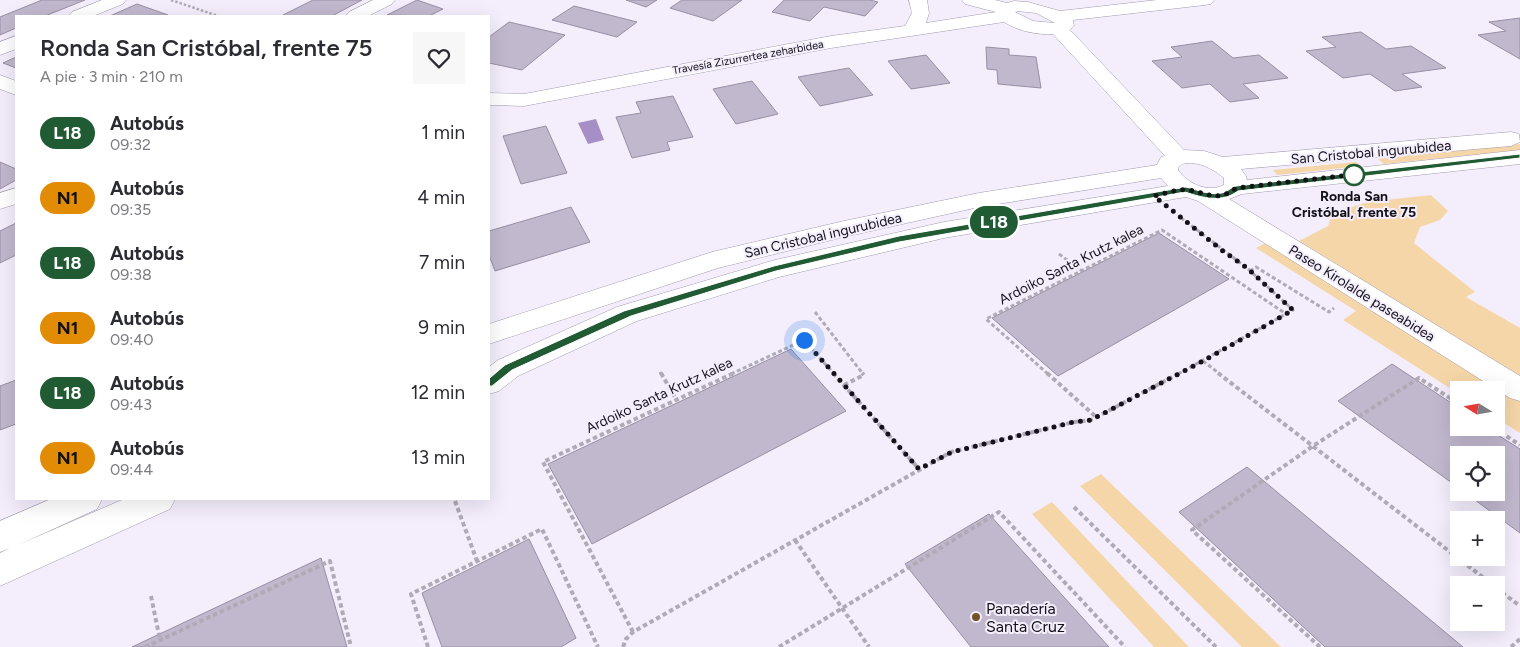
<!DOCTYPE html>
<html lang="es">
<head>
<meta charset="utf-8">
<style>
	:root { --surface:#fff; --page:#f7f7f7; --text:#2b2b33; --muted:#7c7c81 }
	body { margin:0; font-family:Figtree,sans-serif; background:var(--page); color:var(--text); height:100vh; display:flex; flex-direction:column; font-size:19px; white-space:nowrap }
	* { box-sizing:border-box; margin:0 }
	p { font-size:16px; color:var(--muted) }
	.icon { flex:none; width:28px; height:28px; fill:none; stroke:currentColor; stroke-width:2; stroke-linecap:round; stroke-linejoin:round }
	.map { position:relative; flex:1; overflow:hidden }
	.side { position:absolute; left:15px; top:15px; width:475px; height:485px; display:flex; flex-direction:column; background:var(--surface); border-radius:0px; box-shadow:0 5px 20px #0002 }
	.side>* { flex:none }
	.badge { padding:0 10px; border-radius:16px; font-size:18px; line-height:32px }
	.needle { width:32px; rotate:281deg }
	.buttons { position:absolute; left:1450px; top:381px; display:grid; gap:10px }
	.buttons a { display:grid; place-items:center; width:55px; height:55px; border-radius:0px; background:var(--surface); box-shadow:0 5px 20px #0002; font-size:25px }
	.you { position:absolute; width:25px; height:25px; margin:-12px; border:4px solid #fff; border-radius:50%; background:#1a73e8; box-shadow:0 0 0 8px #1a73e833 }
	.map>.badge { position:absolute; translate:-50% -50%; box-shadow:0 0 0 2px #fff }
	.round { display:grid; place-items:center; flex:none; width:52px; height:52px; border-radius:0px; background:var(--page) }
	.head { display:flex; align-items:center; justify-content:space-between; height:85px; padding:0 25px }
	h1 { font-size:24px; font-weight:600; line-height:38px }
	ul { padding:0; list-style:none }
	li { display:flex; align-items:center; gap:15px; height:65px; padding:0 25px }
	li div { flex:1 }
	li b { display:block; font-size:19px }
	li em { font-style:normal }
	li .badge { min-width:55px; font-weight:700; text-align:center }
	.map>svg:first-child { display:block }
	.green { fill:#f5d6a8 }
	.water { fill:#a68fc7 }
	.building { fill:#c1b8ce; stroke:#978fa4 }
	.lines { fill:none; stroke-linecap:round; stroke-linejoin:round }
	.minor-casing { stroke:#a299af; stroke-width:1 }
	.path-far2 { stroke:#afaab6; stroke-width:2.5; stroke-dasharray:2.5 2; stroke-linecap:butt }
	.path-far1 { stroke:#afaab6; stroke-width:3; stroke-dasharray:4 2.5; stroke-linecap:butt }
	.path { stroke:#afaab6; stroke-width:4; stroke-dasharray:4.5 3; stroke-linecap:butt }
	.minor { fill:#fff; fill-rule:evenodd }
	.line { fill:#215b33; stroke:#fff }
	.walk { stroke:#141119; stroke-width:5; stroke-dasharray:0 9 }
	.stop-dot { fill:#fff; stroke:#215b33; stroke-width:2.5 }
	.poi-dot { fill:#705427; stroke:#f4eefc; stroke-width:2 }
	.labels { text-anchor:middle; stroke-width:4; stroke-linejoin:round; paint-order:stroke }
	.far-street-label { font-size:11px; fill:#141119; stroke:#f4eefc }
	.street-label { font-size:14px; fill:#141119; stroke:#f4eefc }
	.stop-label { font-size:14px; font-weight:bold; fill:#141119; stroke:#f4eefc }
	.near-poi-label { font-size:16px; fill:#141119; stroke:#f4eefc; text-anchor:start }
</style>
</head>
<body>
<div class="map">
<svg width="1520" height="647" viewBox="0 0 1520 647">
	<rect width="100%" height="100%" fill="#f4eefc"/>
	<path class="green" d="M 1520,144 L 1520,150 L 1384,164 L 1378,159 Z
		M 1356,162 L 1361,166 L 1277,175 L 1273,170 Z
		M 1431,195 L 1448,211 L 1440,220 L 1420,227 L 1414,243 L 1475,292 L 1466,297 L 1520,328 L 1520,377 L 1299,241 L 1328,226 L 1332,214 L 1367,202 Z
		M 1265,243 L 1520,401 L 1520,433 L 1496,418 L 1496,390 L 1459,390 L 1459,394 L 1343,320 L 1356,311 L 1256,248 Z
		M 1101,474 L 1281,647 L 1242,647 L 1080,486 Z
		M 1052,502 L 1189,647 L 1154,647 L 1032,514 Z"/>
	<path class="water" d="M 596,119 L 604,140 L 588,144 L 578,123 Z"/>
	<path class="building" d="M 42,0 L 85,0 L 45,16 L 16,16 L 16,28 L 0,35 L 0,17 Z
		M 313,0 L 362,0 L 332,16 L 281,16 Z
		M 417,0 L 443,9 L 429,16 L 387,15 Z
		M 626,0 L 657,0 L 646,7 Z
		M 682,0 L 742,0 L 713,21 L 670,8 Z
		M 784,0 L 870,0 L 878,2 L 865,16 L 824,7 L 810,21 L 772,12 Z
		M 137,4 L 168,15 L 110,16 Z
		M 574,6 L 637,22 L 617,37 L 552,20 Z
		M 1520,18 L 1520,59 L 1478,35 L 1506,31 L 1489,22 Z
		M 509,22 L 565,35 L 522,70 L 489,63 L 489,37 Z
		M 1361,32 L 1386,49 L 1411,46 L 1446,68 L 1402,74 L 1422,87 L 1395,91 L 1370,74 L 1343,78 L 1306,51 L 1336,47 L 1322,37 Z
		M 1212,41 L 1233,58 L 1259,55 L 1288,78 L 1243,84 L 1259,98 L 1230,102 L 1210,84 L 1182,88 L 1152,61 L 1182,57 L 1171,47 Z
		M 986,47 L 1009,49 L 1009,55 L 1036,57 L 1041,88 L 998,84 L 997,70 L 987,69 Z
		M 926,55 L 950,83 L 911,89 L 888,61 Z
		M 16,57 L 16,68 L 3,63 Z
		M 849,68 L 873,95 L 820,106 L 798,77 Z
		M 752,81 L 778,114 L 736,124 L 713,89 Z
		M 673,96 L 693,137 L 667,142 L 670,150 L 632,158 L 616,117 L 641,113 L 636,102 Z
		M 546,126 L 567,173 L 521,184 L 503,136 Z
		M 0,162 L 16,169 L 16,180 L 0,189 Z
		M 571,207 L 590,242 L 495,271 L 489,255 L 489,231 Z
		M 16,223 L 16,255 L 0,263 L 0,231 Z
		M 1159,233 L 1229,279 L 1058,376 L 992,318 Z
		M 791,349 L 846,411 L 592,544 L 548,464 Z
		M 1392,364 L 1459,408 L 1459,428 L 1487,428 L 1520,449 L 1520,533 L 1464,492 L 1496,492 L 1496,455 L 1459,455 L 1459,488 L 1338,401 Z
		M 16,380 L 16,424 L 0,430 L 0,386 Z
		M 1247,467 L 1463,647 L 1325,647 L 1179,512 Z
		M 989,514 L 1109,647 L 971,647 L 905,564 Z
		M 529,539 L 576,638 L 561,647 L 442,647 L 422,593 Z
		M 321,558 L 347,647 L 132,647 Z"/>
	<g class="lines">
		<defs>
			<path id="minor" d="M 102,0 L 126,0 L 123,4 L 93,16 L 69,16 L 72,12 Z
				M 373,0 L 395,0 L 392,4 L 368,16 L 346,16 L 349,12 Z
				M 909,0 L 927,0 L 929,13 L 926,23 L 996,12 L 965,4 L 962,0 L 995,0 L 1007,3 L 1014,1 L 1028,2 L 1060,11 L 1157,0 L 1214,0 L 1211,4 L 1205,5 L 1073,20 L 1074,26 L 1070,30 L 1184,150 L 1204,151 L 1223,157 L 1511,132 L 1519,134 L 1520,142 L 1511,146 L 1241,169 L 1246,176 L 1247,180 L 1520,150 L 1520,164 L 1242,194 L 1229,199 L 1520,376 L 1520,401 L 1510,398 L 1198,201 L 1186,197 L 944,238 L 779,277 L 637,321 L 518,376 L 499,391 L 489,394 L 489,367 L 498,360 L 617,307 L 775,260 L 944,222 L 1168,186 L 1161,178 L 979,207 L 844,237 L 718,268 L 489,344 L 489,324 L 712,252 L 844,221 L 979,193 L 1157,165 L 1161,157 L 1165,156 L 1053,34 C 1037,35 1018,31 1004,22 L 831,48 L 524,106 L 489,105 L 489,93 L 524,94 L 831,36 L 905,26 L 912,13 ZM 1017,11 L 1036,13 L 1055,23 L 1033,21 L 1015,12 ZM 1185,163 C 1200,162 1212,168 1224,178 L 1224,185 C 1208,193 1188,184 1178,170 L 1179,166 Z
				M 16,36 L 16,49 L 0,55 L 0,42 Z
				M 0,75 L 16,81 L 16,95 L 0,89 Z
				M 16,188 L 16,204 L 0,209 L 0,193 Z
				M 51,499 L 102,499 L 97,509 L 18,545 L 124,499 L 175,499 L 170,509 L 0,586 L 0,553 L 10,548 L 0,552 L 0,521 Z"/>
		</defs>
		<use href="#minor" class="minor-casing"/>
		<path class="path-far2" d="M 171,0 L 218,16"/>
		<path class="path-far1" d="M 1059,254 L 1082,271
			M 1250,271 L 1256,267 L 1329,312 L 1334,308
			M 815,312 L 863,374
			M 1203,361 L 1220,374
			M 660,372 L 661,374
			M 731,374 L 804,340 L 834,374
			M 1048,374 L 986,319 L 1162,230 L 1286,314
			M 1178,374 L 1293,310 L 1247,268 L 1180,217"/>
		<path class="path" d="M 661,373 L 676,399
			M 833,373 L 919,469
			M 1047,373 L 1096,417
			M 1218,373 L 1493,585
			M 844,385 L 864,375 L 862,373
			M 1494,428 L 1520,445
			M 455,501 L 477,561
			M 1074,507 L 1216,647
			M 795,540 L 869,647
			M 1496,588 L 1520,606
			M 151,596 L 160,640
			M 633,632 L 543,462 L 734,373
			M 145,647 L 330,561 L 351,647
			M 428,647 L 411,594 L 542,529 L 598,647
			M 623,647 L 626,639 L 633,632 L 951,452 L 1074,422 L 1091,420 L 1180,373
			M 779,647 L 999,512 L 1125,647
			M 1320,647 L 1192,530 L 1313,446 L 1419,378 L 1459,404
			M 1511,647 L 1520,639"/>
		<use href="#minor" class="minor"/>
	</g>
	<path class="line" d="M 1520,154 L 1520,158 L 1238,191 C 1222,203 1203,198 1185,192 L 899,242 L 776,271 L 631,316 L 512,370 L 492,386 L 485,386 L 484,383 L 505,365 L 624,311 L 774,266 L 899,236 L 1186,187 C 1198,190 1213,197 1225,192 C 1229,190 1232,187 1236,186 Z"/>
	<g class="lines">
		<path class="walk" d="M 804,340 L 919,469 L 952,452 L 1074,422 L 1091,420 L 1203,361 L 1293,310 L 1247,268 L 1223,251 L 1154,196 C 1164,194 1176,189 1186,190 C 1206,191 1215,204 1236,188 L 1358,174 L 1354,175"/>
	</g>
	<circle class="stop-dot" cx="1354" cy="175" r="10"/>
	<circle class="poi-dot" cx="976" cy="617" r="5"/>
	<g class="labels">
		<g class="far-street-label">
			<text transform="translate(748 57) rotate(-10)" y="4">Travesía Zizurrertea zeharbidea</text>
		</g>
		<g class="street-label">
			<text transform="translate(1371 152) rotate(-5)" y="5">San Cristobal ingurubidea</text>
			<text transform="translate(823 235) rotate(-13)" y="5">San Cristobal ingurubidea</text>
			<text transform="translate(1071 264) rotate(-27)" y="5">Ardoiko Santa Krutz kalea</text>
			<text transform="translate(1362 293) rotate(32)" y="5">Paseo Kirolalde paseabidea</text>
			<text transform="translate(659 395) rotate(-25)" y="5">Ardoiko Santa Krutz kalea</text>
		</g>
		<g class="stop-label">
			<text x="1354" y="201">Ronda San<tspan x="1354" dy="16">Cristóbal, frente 75</tspan></text>
		</g>
		<g class="near-poi-label">
			<text x="986" y="614">Panadería<tspan x="986" dy="18">Santa Cruz</tspan></text>
		</g>
	</g>
</svg>
<div class="buttons">
<a><svg class="needle" viewBox="-14 -14 28 28"><path d="M0-13l5 13h-10z" fill="#e53935"/><path d="M0 13l5-13h-10z" fill="#7c7c81"/></svg></a>
<a><svg class="icon" aria-label="locate" viewBox="0 0 24 24"><circle cx="12" cy="12" r="6"/><path d="M12 2v4M12 18v4M2 12h4M18 12h4"/></svg></a>
<a>+</a>
<a>−</a>
</div>
<div class="you" style="left:804px;top:340px"></div>
<b class="badge" style="left:994px;top:222px;background:#215b33;color:#fff">L18</b>
<section class="side">
<div class="head"><div><h1>Ronda San Cristóbal, frente 75</h1><p>A pie · 3 min · 210 m</p></div><a class="round"><svg class="icon" aria-label="heart" viewBox="0 0 24 24"><path d="M12 20l-8-8c-3-5 5-10 8-4 3-6 11-1 8 4z"/></svg></a></div>
<ul>
<li><span class="badge" style="background:#215b33;color:#fff">L18</span><div><b>Autobús</b><p>09:32</p></div><em>1 min</em></li>
<li><span class="badge" style="background:#e28c05;color:#111">N1</span><div><b>Autobús</b><p>09:35</p></div><em>4 min</em></li>
<li><span class="badge" style="background:#215b33;color:#fff">L18</span><div><b>Autobús</b><p>09:38</p></div><em>7 min</em></li>
<li><span class="badge" style="background:#e28c05;color:#111">N1</span><div><b>Autobús</b><p>09:40</p></div><em>9 min</em></li>
<li><span class="badge" style="background:#215b33;color:#fff">L18</span><div><b>Autobús</b><p>09:43</p></div><em>12 min</em></li>
<li><span class="badge" style="background:#e28c05;color:#111">N1</span><div><b>Autobús</b><p>09:44</p></div><em>13 min</em></li>
</ul>
</section>
</div>
</body>
</html>
